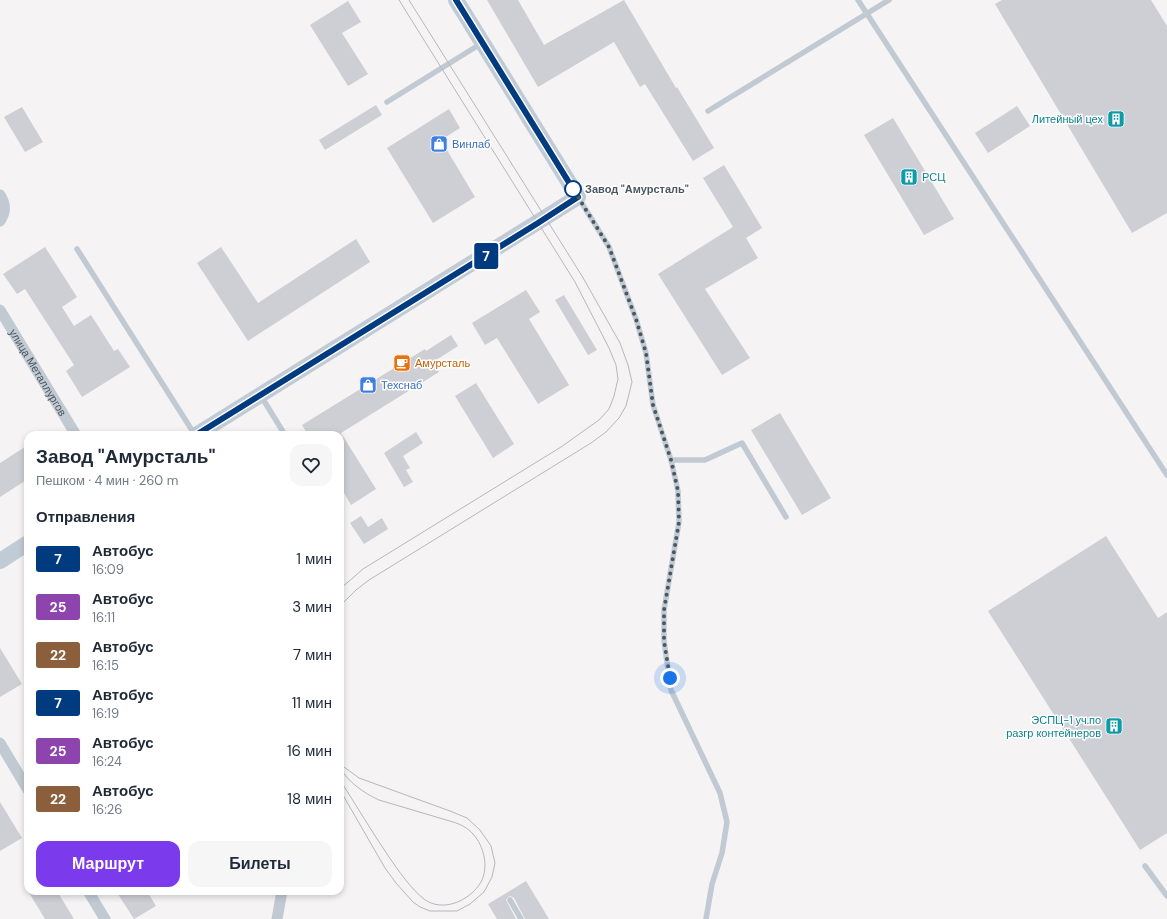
<!DOCTYPE html>
<html lang="ru">
<head>
<meta charset="utf-8">
<style>
	:root { --surface:#fff; --page:#f6f6f7; --text:#1f2937; --muted:#747a83; --accent:#7c3aed }
	body { margin:0; font-family:"DM Sans",sans-serif; background:var(--page); color:var(--text); height:100vh; display:flex; flex-direction:column; font-size:15px; white-space:nowrap }
	* { box-sizing:border-box; margin:0 }
	p { font-size:13px; color:var(--muted) }
	.icon { flex:none; width:22px; height:22px; fill:none; stroke:currentColor; stroke-width:2; stroke-linecap:round; stroke-linejoin:round }
	.map { position:relative; flex:1; overflow:hidden }
	.side { position:absolute; left:24px; top:431px; width:320px; height:464px; display:flex; flex-direction:column; background:var(--surface); border-radius:12px; box-shadow:0 2px 6px #0003 }
	.side>* { flex:none }
	.badge { padding:0 8px; border-radius:3px; font-size:14px; line-height:26px }
	.you { position:absolute; width:20px; height:20px; margin:-10px; border:3px solid #fff; border-radius:50%; background:#1a73e8; box-shadow:0 0 0 6px #1a73e833 }
	.map>.badge { position:absolute; translate:-50% -50%; box-shadow:0 0 0 2px #fff }
	h2 { padding:0 12px; font-size:15px; line-height:36px }
	.round { display:grid; place-items:center; flex:none; width:42px; height:42px; border-radius:12px; background:var(--page) }
	.overview { display:flex; align-items:center; justify-content:space-between; height:68px; padding:0 12px }
	h1 { font-size:19px; font-weight:700; line-height:30px }
	.cta { display:flex; gap:8px; margin-top:auto; padding:8px 12px }
	.cta a { flex:1; height:46px; border-radius:12px; background:var(--accent); color:#fff; font-size:16px; font-weight:700; line-height:46px; text-align:center }
	.cta a+a { background:var(--page); color:var(--text) }
	ul { padding:0; list-style:none }
	li { display:flex; align-items:center; gap:12px; height:48px; padding:0 12px }
	li div { flex:1 }
	li b { display:block; font-size:15px }
	li em { font-style:normal }
	li .badge { min-width:44px; font-weight:700; text-align:center }
	.map>svg:first-child { display:block }
	.building { fill:#cdcfd5 }
	.lines { fill:none; stroke-linecap:round; stroke-linejoin:round }
	.lane { stroke:#c1cad2; stroke-width:5.5 }
	.street { stroke:#c1cad2; stroke-width:11 }
	.secondary { stroke:#c1cbd6; stroke-width:16 }
	.tram { stroke:#b5b8bd; stroke-width:1 }
	.line-casing { stroke:#fff; stroke-width:9 }
	.line { stroke:#003b80; stroke-width:6 }
	.walk { stroke:#4a5661; stroke-width:4; stroke-dasharray:0 7.2 }
	.stop-dot { fill:#fff; stroke:#003b80; stroke-width:2 }
	.labels { text-anchor:middle; stroke-width:3; stroke-linejoin:round; paint-order:stroke }
	.culture-label { font-size:11px; fill:#0d838f; stroke:#fff; text-anchor:end }
	.shop-label { font-size:11px; fill:#366cbe; stroke:#fff; text-anchor:start }
	.stop-label { font-size:11px; font-weight:bold; fill:#4a5661; stroke:#fff; text-anchor:start }
	.food-label { font-size:11px; fill:#c56008; stroke:#fff; text-anchor:start }
	.street-label { font-size:11px; fill:#4a5661; stroke:#fff }
</style>
</head>
<body>
<div class="map">
<svg width="1167" height="919" viewBox="0 0 1167 919">
	<rect width="100%" height="100%" fill="#f5f3f3"/>
	<path class="building" d="M 487,0 L 518,0 L 544,45 L 624,0 L 676,88 L 677,87 L 714,148 L 693,161 L 645,84 L 640,87 L 614,42 L 538,87 Z
		M 1002,0 L 1151,0 L 1167,26 L 1167,213 L 1132,233 L 995,4 Z
		M 348,1 L 361,22 L 342,33 L 368,74 L 348,86 L 310,25 Z
		M 376,105 L 382,115 L 325,150 L 319,140 Z
		M 1017,106 L 1030,126 L 988,153 L 975,133 Z
		M 22,107 L 43,142 L 25,152 L 4,117 Z
		M 449,109 L 460,128 L 441,140 L 475,197 L 433,223 L 387,148 Z
		M 893,118 L 954,219 L 924,235 L 864,135 Z
		M 724,165 L 762,228 L 746,238 L 758,258 L 705,289 L 750,358 L 722,375 L 658,274 L 733,227 L 703,178 Z
		M 356,239 L 370,262 L 248,341 L 197,263 L 221,247 L 258,303 Z
		M 45,247 L 77,297 L 62,307 L 74,326 L 91,315 L 114,351 L 118,349 L 130,367 L 82,397 L 66,371 L 74,365 L 25,289 L 17,294 L 3,274 Z
		M 526,290 L 540,312 L 529,319 L 569,385 L 538,404 L 497,338 L 485,345 L 472,323 Z
		M 564,295 L 597,350 L 588,355 L 555,300 Z
		M 451,335 L 458,346 L 433,362 L 439,372 L 341,433 L 376,489 L 351,505 L 340,486 L 340,434 L 338,435 L 308,435 L 302,425 L 425,349 L 426,351 Z
		M 476,383 L 514,444 L 493,458 L 455,396 Z
		M 780,413 L 831,498 L 802,515 L 751,430 Z
		M 416,432 L 423,443 L 403,456 L 410,468 L 406,470 L 413,482 L 404,487 L 384,453 Z
		M 28,445 L 28,479 L 0,497 L 0,463 Z
		M 361,516 L 368,527 L 382,518 L 388,529 L 364,544 L 350,523 Z
		M 1106,536 L 1158,618 L 1167,612 L 1167,833 L 1140,850 L 988,611 Z
		M 0,648 L 22,684 L 0,697 Z
		M 0,802 L 22,838 L 0,851 Z
		M 526,881 L 549,919 L 525,919 L 514,898 L 510,896 L 507,898 L 506,900 L 516,919 L 497,919 L 488,904 Z
		M 28,891 L 57,891 L 74,919 L 45,919 Z
		M 116,891 L 147,891 L 156,906 L 134,919 Z"/>
	<g class="lines">
		<path class="lane" d="M 858,0 L 1167,475
			M 387,102 L 482,43
			M 708,111 L 889,0
			M 578,197 L 609,247 L 636,319 L 646,353 L 653,405 L 671,460 L 678,491 L 679,522 L 664,610 L 664,641 L 671,690 L 720,793 L 727,822 L 722,853 L 712,884 L 706,919
			M 77,249 L 195,435
			M 261,396 L 285,435
			M 671,460 L 705,460 L 742,443 L 786,517
			M 1145,866 L 1167,896
			M 510,900 L 521,919"/>
		<g class="street">
			<path d="M 0,195 C 6,204 6,212 0,221"/>
			<path id="s1" d="M 0,310 L 76,435"/>
			<path d="M 0,743 L 28,790"/>
			<path d="M 88,891 L 105,919"/>
			<path d="M 277,919 L 282,891"/>
		</g>
		<path class="secondary" d="M 196,435 L 578,197 L 456,0
			M 0,561 L 28,543"/>
		<path class="tram" d="M 340,589 L 363,569 L 561,447 L 599,420 L 609,409 L 614,396 L 618,379 L 616,365 L 609,348 L 575,282 L 399,0
			M 340,606 L 356,590 L 369,580 L 591,443 L 606,432 L 619,418 L 626,406 L 632,382 L 628,365 L 620,343 L 582,276 L 409,0
			M 340,764 L 359,778 L 450,811 L 467,818 L 480,830 L 491,846 L 495,863 L 492,877 L 484,892 L 470,904 L 457,911 L 430,911 L 420,907 L 413,902 L 396,883 L 385,868 L 340,790
			M 340,768 C 349,783 364,793 379,800 L 453,822 C 460,824 468,828 473,834 C 484,846 489,867 481,882 C 470,901 442,913 424,899 C 411,889 398,870 389,857 C 372,832 356,805 340,780"/>
	</g>
	<g class="lines">
		<defs>
			<path id="line" d="M 196,435 L 538,223 L 578,197 L 456,0"/>
		</defs>
		<use href="#line" class="line-casing"/>
		<use href="#line" class="line"/>
		<path class="walk" d="M 573,189 L 570,184 L 609,247 L 636,319 L 646,353 L 653,405 L 671,460 L 678,491 L 679,522 L 664,610 L 664,641 L 670,678"/>
	</g>
	<defs>
		<symbol id="building-square" viewBox="-11 -11 22 22"><rect x="-9" y="-9" width="18" height="18" rx="4" fill="#0f9aa8" stroke="#fff"/><path d="M-4-6H4V6H1V3H-1V6H-4ZM-2.5-4.3h1.7v1.8h-1.7ZM.8-4.3h1.7v1.8H.8ZM-2.5-1h1.7V.8h-1.7ZM.8-1h1.7V.8H.8Z" fill="#fff"/></symbol>
		<symbol id="shop-square" viewBox="-11 -11 22 22"><rect x="-9" y="-9" width="18" height="18" rx="4" fill="#3f7fe0" stroke="#fff"/><path d="M-5-2.5h2.3a2.7 3.5 0 0 1 5.4 0H5L5.5 6h-11ZM-1.5-2.5h3a1.5 2.3 0 0 0-3 0Z" fill="#fff"/></symbol>
		<symbol id="cafe-square" viewBox="-11 -11 22 22"><rect x="-9" y="-9" width="18" height="18" rx="4" fill="#e8710a" stroke="#fff"/><path d="M-5.5-4.5H6V0H3Q3 3.5 0 3.5H-2.5Q-5.5 3.5-5.5 0ZM3-3.2v2h1.7v-2ZM-6 4.5H4V6H-6Z" fill="#fff"/></symbol>
	</defs>
	<g fill-rule="evenodd">
		<use href="#building-square" x="1106" y="109" width="20" height="20"/>
		<use href="#shop-square" x="429" y="134" width="20" height="20"/>
		<use href="#building-square" x="899" y="167" width="20" height="20"/>
		<use href="#cafe-square" x="392" y="353" width="20" height="20"/>
		<use href="#shop-square" x="358" y="375" width="20" height="20"/>
		<use href="#building-square" x="1104" y="716" width="20" height="20"/>
	</g>
	<circle class="stop-dot" cx="573" cy="189" r="8"/>
	<g class="labels">
		<g class="culture-label">
			<text x="1103" y="123">Литейный цех</text>
			<text x="922" y="181" text-anchor="start">РСЦ</text>
			<text x="1101" y="724">ЭСПЦ-1 уч.по<tspan x="1101" dy="13">разгр контейнеров</tspan></text>
		</g>
		<g class="shop-label">
			<text x="452" y="148">Винлаб</text>
			<text x="381" y="389">Техснаб</text>
		</g>
		<g class="stop-label">
			<text x="585" y="193">Завод "Амурсталь"</text>
		</g>
		<g class="food-label">
			<text x="415" y="367">Амурсталь</text>
		</g>
		<g class="street-label">
			<text dy="4" stroke="none"><textPath href="#s1" startOffset="73">улица Металлургов</textPath></text>
		</g>
	</g>
</svg>
<div class="you" style="left:670px;top:678px"></div>
<b class="badge" style="left:486px;top:256px;background:#003b80;color:#fff">7</b>
<section class="side">
<div class="overview"><div><h1>Завод &quot;Амурсталь&quot;</h1><p>Пешком · 4 мин · 260 m</p></div><a class="round"><svg class="icon" aria-label="heart" viewBox="0 0 24 24"><path d="M12 20l-8-8c-3-5 5-10 8-4 3-6 11-1 8 4z"/></svg></a></div>
<h2>Отправления</h2>
<ul>
<li><span class="badge" style="background:#003b80;color:#fff">7</span><div><b>Автобус</b><p>16:09</p></div><em>1 мин</em></li>
<li><span class="badge" style="background:#8e44ad;color:#fff">25</span><div><b>Автобус</b><p>16:11</p></div><em>3 мин</em></li>
<li><span class="badge" style="background:#8b5e3c;color:#fff">22</span><div><b>Автобус</b><p>16:15</p></div><em>7 мин</em></li>
<li><span class="badge" style="background:#003b80;color:#fff">7</span><div><b>Автобус</b><p>16:19</p></div><em>11 мин</em></li>
<li><span class="badge" style="background:#8e44ad;color:#fff">25</span><div><b>Автобус</b><p>16:24</p></div><em>16 мин</em></li>
<li><span class="badge" style="background:#8b5e3c;color:#fff">22</span><div><b>Автобус</b><p>16:26</p></div><em>18 мин</em></li>
</ul>
<div class="cta"><a>Маршрут</a><a>Билеты</a></div>
</section>
</div>
</body>
</html>
